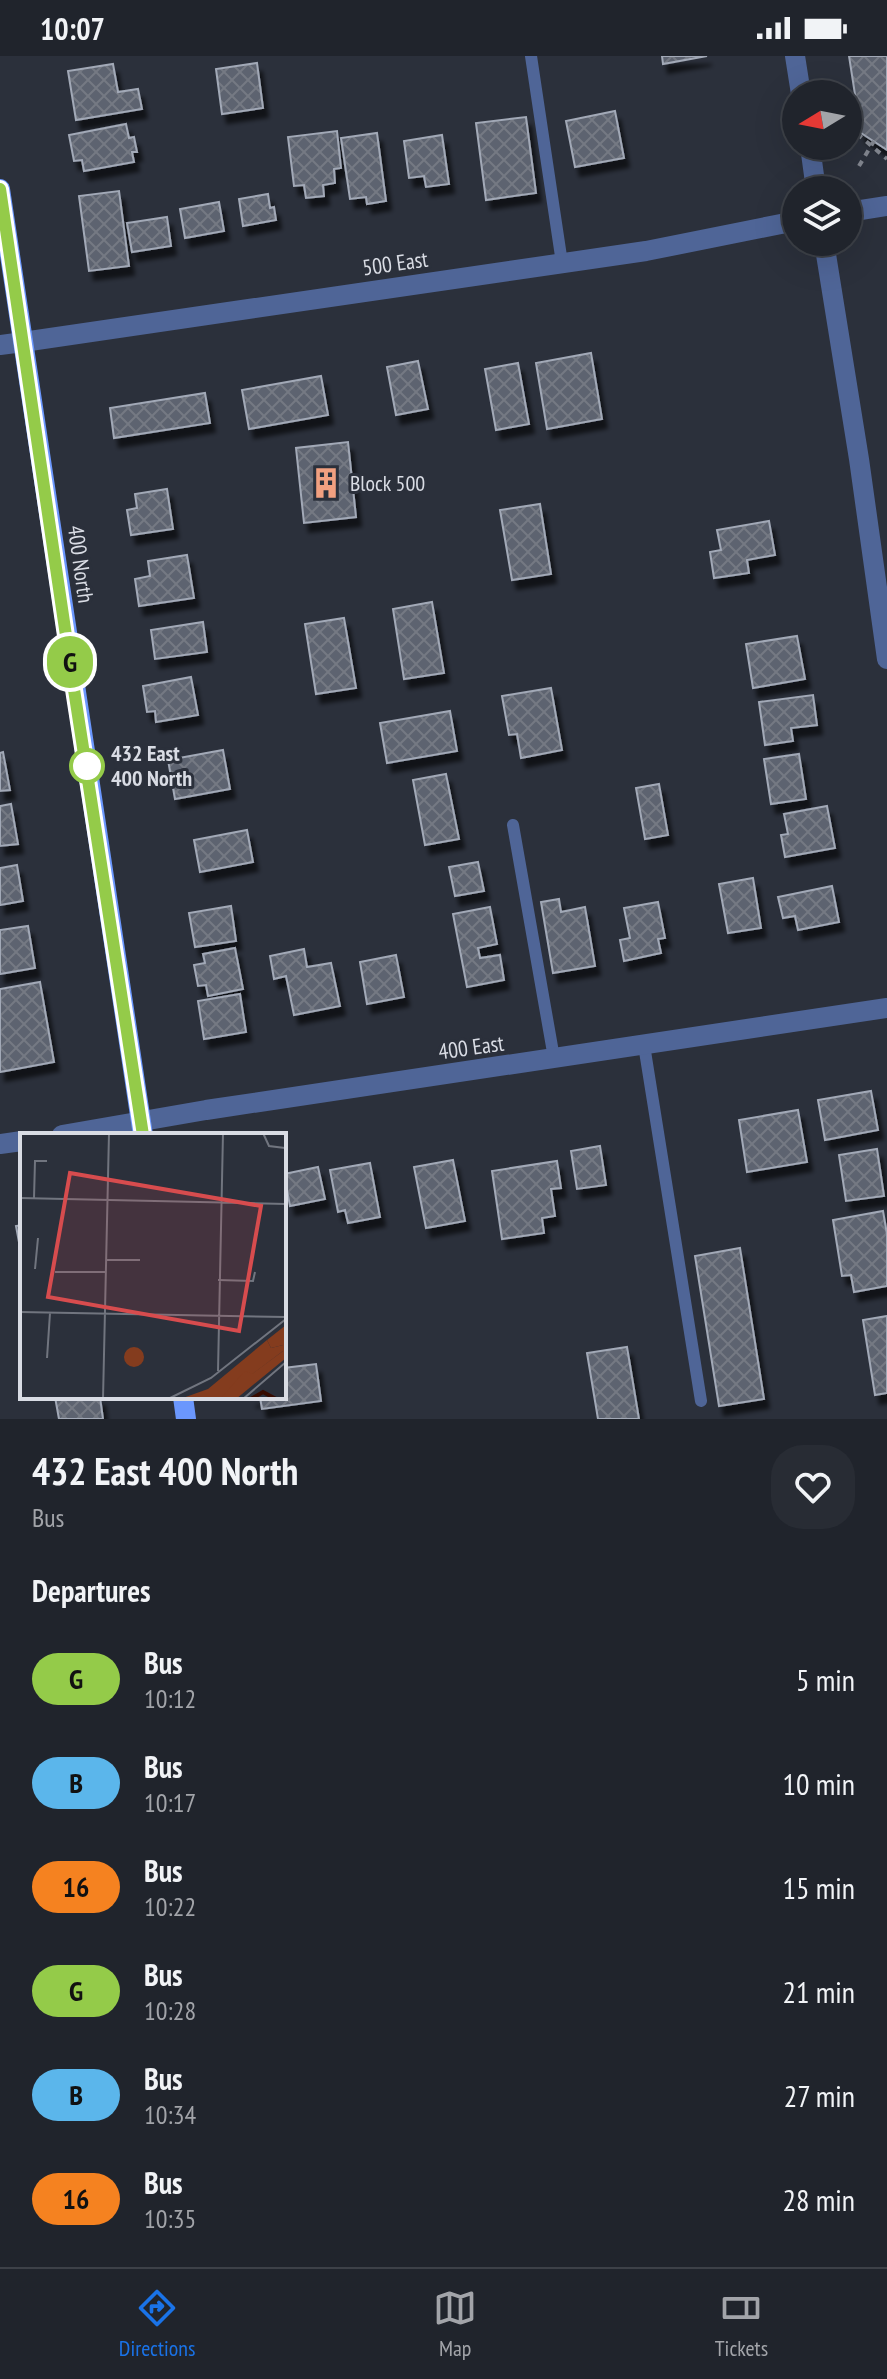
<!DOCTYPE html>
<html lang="en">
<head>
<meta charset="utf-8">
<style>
	:root { --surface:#20242c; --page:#282c34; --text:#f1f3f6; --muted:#a2a4a9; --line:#3d4148; --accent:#1a73e8 }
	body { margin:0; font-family:"PT Sans Narrow",sans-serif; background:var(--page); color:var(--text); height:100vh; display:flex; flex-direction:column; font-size:30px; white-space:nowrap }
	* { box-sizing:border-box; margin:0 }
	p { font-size:26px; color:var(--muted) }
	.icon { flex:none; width:44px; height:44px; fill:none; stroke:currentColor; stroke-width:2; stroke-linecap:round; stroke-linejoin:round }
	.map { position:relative; height:1363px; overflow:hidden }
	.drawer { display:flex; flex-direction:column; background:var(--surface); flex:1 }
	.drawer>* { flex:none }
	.badge { padding:0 16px; border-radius:26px; font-size:28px; line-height:52px }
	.needle { width:52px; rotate:260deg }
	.buttons { position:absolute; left:782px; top:24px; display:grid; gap:16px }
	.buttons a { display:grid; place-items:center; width:80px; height:80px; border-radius:50%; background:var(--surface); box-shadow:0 8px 32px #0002,0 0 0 2px var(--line); font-size:40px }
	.map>.badge { position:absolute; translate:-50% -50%; box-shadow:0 0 0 4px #fff }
	h2 { padding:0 32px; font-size:30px; line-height:72px }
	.round { display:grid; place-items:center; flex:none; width:84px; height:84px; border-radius:32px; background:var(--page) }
	.overview { display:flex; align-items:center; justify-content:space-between; height:136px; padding:0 32px }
	h1 { font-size:38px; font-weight:600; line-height:60px }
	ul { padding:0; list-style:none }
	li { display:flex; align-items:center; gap:24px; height:104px; padding:0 32px }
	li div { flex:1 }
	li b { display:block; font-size:30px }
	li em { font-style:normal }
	li .badge { min-width:88px; font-weight:700; text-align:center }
	.status { display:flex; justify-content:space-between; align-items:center; height:56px; padding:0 40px; background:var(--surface); direction:ltr }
	.status svg { height:22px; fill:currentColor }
	.tab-bar { display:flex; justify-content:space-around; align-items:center; height:112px; border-top:2px solid var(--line); background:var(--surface); font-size:22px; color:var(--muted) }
	.tab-bar a { display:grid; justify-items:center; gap:4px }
	.tab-bar .selected { color:var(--accent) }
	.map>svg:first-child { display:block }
	.building { fill:url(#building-cross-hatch); stroke:#a2a9b7; stroke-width:2; filter:url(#shadow) }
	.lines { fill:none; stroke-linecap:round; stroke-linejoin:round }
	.path { stroke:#81858e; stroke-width:4; stroke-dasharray:6 6; stroke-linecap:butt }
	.service { stroke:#4f6597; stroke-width:12 }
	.minor { stroke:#4f6597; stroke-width:20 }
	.tertiary { stroke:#4f6597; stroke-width:20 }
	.primary { stroke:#6b97fd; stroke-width:20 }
	.line-casing { stroke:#fff; stroke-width:18 }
	.line { stroke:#94cb49; stroke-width:12 }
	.stop-dot { fill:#fff; stroke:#94cb49; stroke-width:4 }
	.labels { text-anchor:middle; stroke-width:6; stroke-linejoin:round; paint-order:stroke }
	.street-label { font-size:22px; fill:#d9dce4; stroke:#2b303b }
	.poi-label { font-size:22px; fill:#d9dce4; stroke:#2b303b; text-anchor:start }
	.stop-label { font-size:22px; font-weight:bold; fill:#d9dce4; stroke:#2b303b; text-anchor:start }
	.inset-river { fill:none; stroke:#370b00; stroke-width:4 }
	.inset-road { fill:none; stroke:#71757f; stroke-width:2 }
	.view { fill:#d74c4e; fill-opacity:0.15; stroke:#d74c4e; stroke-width:4 }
	.inset-edge { fill:none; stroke:#d9dce4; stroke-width:4 }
</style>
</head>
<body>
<div class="status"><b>10:07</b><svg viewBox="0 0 49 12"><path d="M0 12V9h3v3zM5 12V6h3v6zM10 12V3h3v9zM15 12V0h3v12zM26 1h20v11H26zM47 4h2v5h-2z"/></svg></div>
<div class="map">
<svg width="887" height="1363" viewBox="0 0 887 1363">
	<defs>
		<pattern id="building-cross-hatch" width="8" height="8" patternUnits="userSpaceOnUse" patternTransform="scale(2)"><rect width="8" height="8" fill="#5d636f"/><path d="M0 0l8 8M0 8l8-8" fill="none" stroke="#747983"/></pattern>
		<filter id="shadow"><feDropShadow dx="5" dy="9" stdDeviation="2" flood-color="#0009"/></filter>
	</defs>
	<rect width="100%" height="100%" fill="#2b303b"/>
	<path class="building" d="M 662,0 L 707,0 L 663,8 Z
		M 849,0 L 887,0 L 887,94 L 861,77 Z
		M 257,7 L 263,52 L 222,58 L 216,13 Z
		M 113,8 L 118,36 L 138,33 L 142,53 L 76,64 L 68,15 Z
		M 615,55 L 624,102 L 575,111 L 566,65 Z
		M 526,61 L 536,137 L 486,144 L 476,67 Z
		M 126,68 L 129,82 L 134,81 L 137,96 L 132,96 L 134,106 L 84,115 L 82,104 L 74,105 L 69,79 Z
		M 337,75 L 341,112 L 334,113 L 335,127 L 323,129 L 324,140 L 306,142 L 304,129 L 294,130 L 288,81 Z
		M 377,77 L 386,145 L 367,148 L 366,141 L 350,143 L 341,82 Z
		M 442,79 L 449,128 L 426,131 L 424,120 L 409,122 L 404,85 Z
		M 119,135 L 129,210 L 89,215 L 79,140 Z
		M 268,138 L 270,152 L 274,151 L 276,164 L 243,170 L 239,143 Z
		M 219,146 L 224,175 L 185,182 L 180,153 Z
		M 167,161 L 171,190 L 132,196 L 127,167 Z
		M 591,297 L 602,363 L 547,373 L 536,307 Z
		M 418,305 L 428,353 L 396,359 L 387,311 Z
		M 518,307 L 529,368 L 496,374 L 485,313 Z
		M 321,320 L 328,359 L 249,373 L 242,334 Z
		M 205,337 L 210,367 L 114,382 L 110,352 Z
		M 348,386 L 356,461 L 304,467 L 296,392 Z
		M 167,433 L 173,473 L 131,479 L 127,454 L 137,452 L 135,438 Z
		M 540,448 L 551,518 L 512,524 L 500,454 Z
		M 769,465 L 775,499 L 747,504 L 749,517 L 714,522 L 710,496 L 721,494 L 717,474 Z
		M 187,499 L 194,542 L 139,550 L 135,523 L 150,520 L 148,505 Z
		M 432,546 L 444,617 L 404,623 L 393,553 Z
		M 344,562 L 356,632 L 316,638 L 305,568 Z
		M 203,566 L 207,596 L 155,603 L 151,574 Z
		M 797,580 L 805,623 L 753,632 L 746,588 Z
		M 191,621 L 198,659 L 156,666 L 155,655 L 147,656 L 143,630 Z
		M 551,632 L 562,694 L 521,702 L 517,678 L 509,679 L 502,640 Z
		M 813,639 L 817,669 L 791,672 L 793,685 L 765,689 L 759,646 Z
		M 450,655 L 457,695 L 387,707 L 380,667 Z
		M 223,694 L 230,733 L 175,743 L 168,704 Z
		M 3,696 L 10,734 L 0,735 L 0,697 Z
		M 799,698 L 806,743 L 771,748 L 764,703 Z
		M 446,718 L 459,783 L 425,789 L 413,724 Z
		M 659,728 L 668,779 L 645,783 L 636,732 Z
		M 11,748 L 18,788 L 0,790 L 0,750 Z
		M 827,750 L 835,792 L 785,801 L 781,779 L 788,778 L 784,758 Z
		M 247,774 L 253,806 L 200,816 L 194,784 Z
		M 478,806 L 484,835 L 455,840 L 449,811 Z
		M 17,809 L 23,845 L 0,849 L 0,812 Z
		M 753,822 L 761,872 L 728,877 L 719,828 Z
		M 832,830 L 839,866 L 798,874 L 795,860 L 783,862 L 778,841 Z
		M 559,843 L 561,856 L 585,851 L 595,910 L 553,917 L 541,846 Z
		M 658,846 L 665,882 L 658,883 L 661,897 L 624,905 L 620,884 L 630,882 L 624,852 Z
		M 231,850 L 236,885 L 195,891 L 189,857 Z
		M 490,851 L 497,888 L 478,892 L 480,902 L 500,899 L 504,924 L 467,931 L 453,858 Z
		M 28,870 L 35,912 L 0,918 L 0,874 Z
		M 235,892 L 243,933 L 208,940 L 206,929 L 198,930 L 194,909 L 205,907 L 203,898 Z
		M 304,893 L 307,911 L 331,907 L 340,950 L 294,959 L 286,920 L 274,923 L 270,900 Z
		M 396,899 L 404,941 L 367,948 L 360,906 Z
		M 40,926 L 54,1006 L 0,1016 L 0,933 Z
		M 240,938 L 246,976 L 204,983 L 198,945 Z
		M 871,1035 L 878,1074 L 825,1084 L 818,1044 Z
		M 798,1054 L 807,1106 L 747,1116 L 739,1064 Z
		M 600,1090 L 606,1129 L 577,1133 L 571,1095 Z
		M 877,1093 L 884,1140 L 846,1145 L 839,1099 Z
		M 453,1104 L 465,1165 L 426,1172 L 414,1111 Z
		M 557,1105 L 561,1132 L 551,1133 L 555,1160 L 542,1162 L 544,1177 L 502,1183 L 492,1115 Z
		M 370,1107 L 380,1161 L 348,1167 L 345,1154 L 338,1156 L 330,1114 Z
		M 318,1111 L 325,1143 L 290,1150 L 284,1118 Z
		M 883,1155 L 887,1178 L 887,1230 L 854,1236 L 851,1219 L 842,1220 L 833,1164 Z
		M 22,1169 L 22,1196 L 21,1197 L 16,1170 Z
		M 740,1192 L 764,1343 L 719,1350 L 695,1200 Z
		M 887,1260 L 887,1337 L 875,1339 L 863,1264 Z
		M 627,1291 L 639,1363 L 598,1363 L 587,1297 Z
		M 316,1308 L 321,1345 L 262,1353 L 260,1341 L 252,1342 L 252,1341 L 284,1341 L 284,1312 Z
		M 55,1341 L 100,1341 L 103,1363 L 59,1363 Z"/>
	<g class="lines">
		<path class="path" d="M 848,70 L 887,103
			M 859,110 L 874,85"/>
		<path class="service" d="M 531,0 L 562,207
			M 513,769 L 554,1002
			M 644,989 L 701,1345"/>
		<path class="minor" d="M 795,0 L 801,38
			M 810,90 L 816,134
			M 824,186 L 859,403 L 887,603
			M 0,289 L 23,286
			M 62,1079 L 206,1054 L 887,952
			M 0,1088 L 22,1085"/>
		<path class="tertiary" d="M 848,156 L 887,150
			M 23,286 L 646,195 L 796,165"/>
		<path class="primary" d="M 0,133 L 143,1079
			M 183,1341 L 186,1363"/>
	</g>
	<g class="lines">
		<defs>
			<path id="line" d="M 0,133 L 73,627 L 143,1079"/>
		</defs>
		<use href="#line" class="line-casing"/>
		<use href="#line" class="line"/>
	</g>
	<defs>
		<symbol id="building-bare" viewBox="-9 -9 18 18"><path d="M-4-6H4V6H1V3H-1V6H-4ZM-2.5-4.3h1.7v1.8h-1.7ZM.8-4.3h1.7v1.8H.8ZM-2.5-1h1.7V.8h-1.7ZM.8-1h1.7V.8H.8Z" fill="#f2a080" stroke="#2b303b" stroke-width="2.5" paint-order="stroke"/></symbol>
	</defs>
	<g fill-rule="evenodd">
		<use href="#building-bare" x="304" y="405" width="44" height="44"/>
	</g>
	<circle class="stop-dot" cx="87" cy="710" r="16"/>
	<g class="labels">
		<g class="street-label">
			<text transform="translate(395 207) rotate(-8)" y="8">500 East</text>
			<text transform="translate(81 508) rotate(82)" y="8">400 North</text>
			<text transform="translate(471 991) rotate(-8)" y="8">400 East</text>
		</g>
		<g class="poi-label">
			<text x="350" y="435">Block 500</text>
		</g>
		<g class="stop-label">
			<text x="111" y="705">432 East<tspan x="111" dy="25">400 North</tspan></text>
		</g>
	</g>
	<g transform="translate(20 1077)">
		<rect width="266" height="266" fill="#2b303b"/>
		<path d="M 247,207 L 251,215 L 263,212 L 263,218 L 200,266 L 160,266 L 188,256 Z" fill="#843c1e"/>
		<path d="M 266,192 L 266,225 L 216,266 L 200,266 L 225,238 L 232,241 L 263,218 L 263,212 L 251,215 L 247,207 Z" fill="#843c1e"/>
		<path d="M104 224a10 10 0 1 1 20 0a10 10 0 1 1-20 0Z" fill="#843c1e"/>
		<path class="inset-river" d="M 231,266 L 243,259 L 256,266"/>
		<path class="inset-road" d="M 243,0 L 249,13 L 265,15M 0,65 L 266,71M 14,65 L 15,28 L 27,28M 87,127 L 120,127M 15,136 L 18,105M 35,139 L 86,139M 198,147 L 233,148 L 235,139M 0,179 L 266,184M 27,225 L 30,180M 198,238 L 203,0M 83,266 L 89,0M 148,266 L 191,245 L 266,186M 223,266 L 266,229"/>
		<path class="view" d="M 50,40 L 241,73 L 219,198 L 28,164 Z"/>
		<rect width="266" height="266" class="inset-edge"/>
	</g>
</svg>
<div class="buttons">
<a><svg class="needle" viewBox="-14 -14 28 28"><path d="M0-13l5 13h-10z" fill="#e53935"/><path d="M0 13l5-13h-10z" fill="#a2a4a9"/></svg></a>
<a><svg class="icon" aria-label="layers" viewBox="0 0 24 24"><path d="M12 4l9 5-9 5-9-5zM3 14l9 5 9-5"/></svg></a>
</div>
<b class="badge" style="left:70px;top:606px;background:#94cb49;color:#111">G</b>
</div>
<section class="drawer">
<div class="overview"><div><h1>432 East 400 North</h1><p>Bus</p></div><a class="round"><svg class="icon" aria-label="heart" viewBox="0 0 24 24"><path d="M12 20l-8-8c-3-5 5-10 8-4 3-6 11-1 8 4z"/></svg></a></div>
<h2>Departures</h2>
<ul>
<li><span class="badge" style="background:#94cb49;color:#111">G</span><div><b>Bus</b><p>10:12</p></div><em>5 min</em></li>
<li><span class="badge" style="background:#5bb6eb;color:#111">B</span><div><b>Bus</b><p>10:17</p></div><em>10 min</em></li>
<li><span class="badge" style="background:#f58220;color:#111">16</span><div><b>Bus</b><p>10:22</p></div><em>15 min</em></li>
<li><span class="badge" style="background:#94cb49;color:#111">G</span><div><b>Bus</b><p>10:28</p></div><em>21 min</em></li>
<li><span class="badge" style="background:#5bb6eb;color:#111">B</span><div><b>Bus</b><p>10:34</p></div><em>27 min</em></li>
<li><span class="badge" style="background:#f58220;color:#111">16</span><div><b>Bus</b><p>10:35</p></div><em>28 min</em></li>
</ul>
</section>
<nav class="tab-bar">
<a class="selected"><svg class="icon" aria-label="directions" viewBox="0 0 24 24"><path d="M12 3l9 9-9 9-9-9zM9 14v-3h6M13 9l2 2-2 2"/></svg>Directions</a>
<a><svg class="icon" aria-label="map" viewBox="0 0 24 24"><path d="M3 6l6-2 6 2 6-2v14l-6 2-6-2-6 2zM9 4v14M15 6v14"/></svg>Map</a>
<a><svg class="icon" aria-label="tickets" viewBox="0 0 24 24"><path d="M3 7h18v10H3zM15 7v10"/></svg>Tickets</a>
</nav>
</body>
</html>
